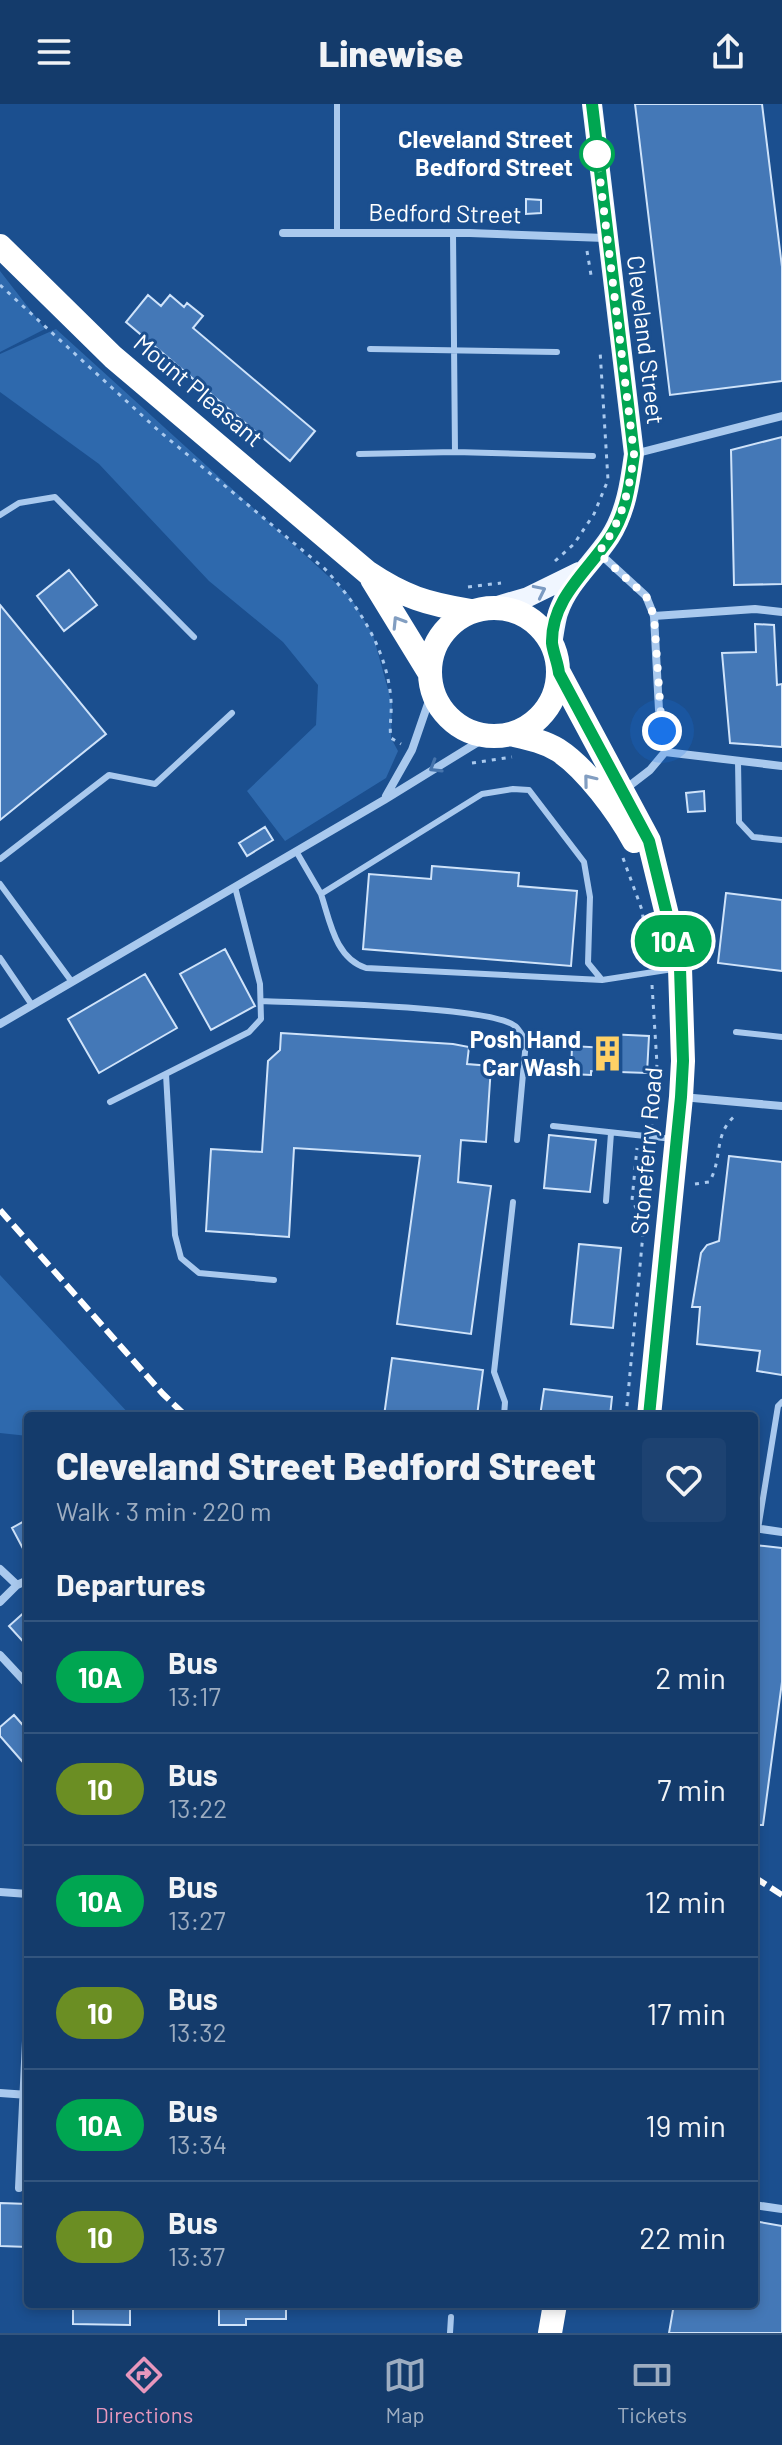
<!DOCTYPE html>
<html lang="en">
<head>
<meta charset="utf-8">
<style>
	:root { --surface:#143b6b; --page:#1d4271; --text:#f1f3f6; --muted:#9dadc1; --line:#33557e; --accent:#e797bd }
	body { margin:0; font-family:Barlow,sans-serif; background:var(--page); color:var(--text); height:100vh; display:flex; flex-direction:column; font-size:30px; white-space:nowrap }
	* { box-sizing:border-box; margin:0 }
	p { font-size:26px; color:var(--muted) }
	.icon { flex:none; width:44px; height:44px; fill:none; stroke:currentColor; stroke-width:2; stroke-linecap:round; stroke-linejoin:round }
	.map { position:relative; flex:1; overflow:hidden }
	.details { position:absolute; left:24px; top:1308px; width:734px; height:896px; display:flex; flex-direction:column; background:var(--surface); border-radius:8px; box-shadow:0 4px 12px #0003,0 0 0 2px var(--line) }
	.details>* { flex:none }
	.badge { padding:0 16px; border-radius:26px; font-size:28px; line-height:52px }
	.you { position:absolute; width:40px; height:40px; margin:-20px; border:6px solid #fff; border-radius:50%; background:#1a73e8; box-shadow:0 0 0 12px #1a73e833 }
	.map>.badge { position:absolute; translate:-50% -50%; box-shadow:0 0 0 4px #fff }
	h2 { padding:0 32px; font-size:30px; line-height:72px }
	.round { display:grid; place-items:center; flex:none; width:84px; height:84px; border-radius:8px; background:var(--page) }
	.head { display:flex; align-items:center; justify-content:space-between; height:136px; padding:0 32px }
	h1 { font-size:38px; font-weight:800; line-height:60px }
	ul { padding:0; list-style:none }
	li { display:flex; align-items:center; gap:24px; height:112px; padding:0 32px; border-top:2px solid var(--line) }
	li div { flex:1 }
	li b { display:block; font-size:30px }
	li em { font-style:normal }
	li .badge { min-width:88px; font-weight:700; text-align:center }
	header { display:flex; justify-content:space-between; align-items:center; height:104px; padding:0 32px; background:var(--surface); font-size:36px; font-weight:800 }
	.tabs { display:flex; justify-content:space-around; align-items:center; height:112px; border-top:2px solid var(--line); background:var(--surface); font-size:22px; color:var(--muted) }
	.tabs a { display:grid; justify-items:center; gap:4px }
	.tabs .selected { color:var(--accent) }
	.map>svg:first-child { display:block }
	.green { fill:#2e69ad }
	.building { fill:#4478b7; stroke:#cfe3fa; stroke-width:2 }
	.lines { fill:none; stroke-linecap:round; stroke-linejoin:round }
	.path { stroke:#a9c9ee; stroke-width:3; stroke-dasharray:4 6; stroke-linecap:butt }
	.lane { stroke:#a9c9ee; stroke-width:6 }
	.street { stroke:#a9c9ee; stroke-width:8 }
	.primary { stroke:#f0f6ff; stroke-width:20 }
	.highway { stroke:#fff; stroke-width:24 }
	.rail { stroke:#fff; stroke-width:6; stroke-dasharray:14 6; stroke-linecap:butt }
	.oneway { stroke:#7b9ac1 }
	.oneway2 { stroke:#829ec1 }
	.oneway3 { stroke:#4674ac }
	.line-casing { stroke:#fff; stroke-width:18 }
	.line { stroke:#00a651; stroke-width:12 }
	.walk { stroke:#fff; stroke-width:8; stroke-dasharray:0 14.4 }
	.stop-dot { fill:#fff; stroke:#00a651; stroke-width:4 }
	.labels { text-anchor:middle; stroke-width:6; stroke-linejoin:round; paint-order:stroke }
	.stop-label { font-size:24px; font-weight:bold; fill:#fff; stroke:#1b4f8f; text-anchor:end }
	.street-label { font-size:24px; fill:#fff; stroke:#1b4f8f }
	.poi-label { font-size:24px; font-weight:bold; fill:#fff; stroke:#1b4f8f; text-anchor:end }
</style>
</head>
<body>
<header><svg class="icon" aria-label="menu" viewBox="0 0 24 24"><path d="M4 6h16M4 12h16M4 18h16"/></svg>Linewise<svg class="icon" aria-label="share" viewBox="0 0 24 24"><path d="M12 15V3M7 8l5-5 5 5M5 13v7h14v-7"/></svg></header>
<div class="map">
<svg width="782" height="2229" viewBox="0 0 782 2229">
	<rect width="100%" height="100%" fill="#1b4f8f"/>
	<path class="green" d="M 0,167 L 45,225 L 0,248 Z
		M 56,225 L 349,491 L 373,531 L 392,600 L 391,634 L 398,647 L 386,674 L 285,737 L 247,687 L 316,621 L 318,581 L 283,538 L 209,477 L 99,360 L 0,288 L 0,250 Z
		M 0,1171 L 131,1312 L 28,1312 L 28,1332 L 0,1329 Z"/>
	<path class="building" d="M 635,0 L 762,0 L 782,163 L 782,277 L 670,291 Z
		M 526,95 L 541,96 L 541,109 L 526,110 Z
		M 148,191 L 161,202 L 170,191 L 184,203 L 187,199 L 203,212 L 193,224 L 315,327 L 290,357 L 126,218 Z
		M 782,333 L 782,480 L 734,481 L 731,346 Z
		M 69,466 L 97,501 L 64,527 L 37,492 Z
		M 0,501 L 106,630 L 0,716 Z
		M 755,520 L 774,521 L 777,581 L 782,580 L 782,643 L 730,639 L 722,549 L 756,548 Z
		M 704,687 L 705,707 L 688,708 L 686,689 Z
		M 265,723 L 273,736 L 247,752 L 239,739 Z
		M 432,762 L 519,769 L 518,782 L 577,787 L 571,862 L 363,845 L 369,770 L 431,775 Z
		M 726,789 L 782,796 L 782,867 L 718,859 Z
		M 225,845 L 255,902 L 211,926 L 180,870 Z
		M 145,870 L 177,924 L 99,969 L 68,915 Z
		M 281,929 L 453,940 L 469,943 L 467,960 L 491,962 L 486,1038 L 461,1036 L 458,1078 L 491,1082 L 471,1230 L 397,1220 L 420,1052 L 294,1044 L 289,1133 L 206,1127 L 211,1045 L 262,1048 L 268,957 L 280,946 Z
		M 607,930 L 649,932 L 647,969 L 591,967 L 591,971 L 571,970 L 572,942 L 607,944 Z
		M 549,1031 L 596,1036 L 590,1088 L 544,1084 Z
		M 729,1052 L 782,1058 L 782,1271 L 757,1267 L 760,1247 L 697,1240 L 700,1203 L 692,1203 L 701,1149 L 707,1141 L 719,1137 Z
		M 579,1140 L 621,1144 L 613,1224 L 571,1220 Z
		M 392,1254 L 483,1266 L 477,1312 L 384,1312 Z
		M 544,1285 L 612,1293 L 610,1312 L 540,1312 Z
		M 28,1415 L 28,1454 L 12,1424 Z
		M 754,1441 L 782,1444 L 782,1578 L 763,1721 L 754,1721 Z
		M 28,1505 L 28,1543 L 9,1522 Z
		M 14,1611 L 28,1627 L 28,1664 L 0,1632 L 0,1623 Z
		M 0,2099 L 28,2100 L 28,2143 L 0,2142 Z
		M 754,2117 L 782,2122 L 782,2229 L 669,2229 L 674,2200 L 754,2200 Z
		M 73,2200 L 130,2200 L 130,2221 L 73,2220 Z
		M 219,2200 L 286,2200 L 286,2215 L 246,2215 L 246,2221 L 219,2221 Z"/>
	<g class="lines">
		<path class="path" d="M 587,147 L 591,171
			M 0,181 L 159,327 L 325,465 C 358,501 388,546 391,597 C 392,610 389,622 391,634 L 401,640
			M 555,457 L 574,440 L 594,410 L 608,376 L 600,246
			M 468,483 L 501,479
			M 472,659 L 512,653
			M 623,754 L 642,806 L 649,858
			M 652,881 L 657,960 L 652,1021
			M 635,1062 L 651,1079
			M 695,1080 L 709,1078 C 723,1056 713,1030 735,1012
			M 626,1312 L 644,1119 L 632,1096 L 637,1044"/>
		<path class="lane" d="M 337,0 L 337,128
			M 370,245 L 557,248
			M 455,348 L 593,352
			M 359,350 L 455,348 L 453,129
			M 0,411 L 19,399 L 55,393 L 194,533
			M 738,657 L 739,718 L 753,733 L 782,736
			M 296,747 L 321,790 L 482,690 L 513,685 L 529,686 L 584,758 L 590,793 L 588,859 L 602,876 L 673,865
			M 0,755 L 109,671 L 155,680 L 232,609
			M 0,780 L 72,878
			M 321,790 C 330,817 335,854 366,864 L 602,876
			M 0,854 L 32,901
			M 262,897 C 303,899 491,902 515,922 C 519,925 523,933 526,937 L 517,1036
			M 736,928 L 782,933
			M 166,970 L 175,1131 L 181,1154 L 199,1169 L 274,1176
			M 110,998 L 249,928 L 261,915 L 260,880 L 235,783
			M 553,1022 L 673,1035
			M 606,1097 L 611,1029
			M 504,1312 L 505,1298 L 494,1268 L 513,1098
			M 758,1425 L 778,1302 L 782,1298
			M 450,2229 L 451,2213"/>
		<path class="street" d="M 283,129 L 470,129 L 605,134
			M 634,350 L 782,312
			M 599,449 L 646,492 L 654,512 L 659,606 L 665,648 L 650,666 L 624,686
			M 654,512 L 755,505 L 782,508
			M 665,648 L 782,662
			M 386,692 L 412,646 L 432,588
			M 0,920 L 384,696 L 488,632
			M 682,993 L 782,1002
			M 754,1424 L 782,1428
			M 0,1465 L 17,1481
			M 0,1498 L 17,1481 L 28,1476
			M 0,1551 L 28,1581
			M 0,1788 L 28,1790
			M 0,1989 L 28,1991
			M 19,2084 L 28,1895
			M 754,2101 L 782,2105"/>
		<path class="primary" d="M 494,503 L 528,493 L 579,468
			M 552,540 C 554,530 555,519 558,509 C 568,479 593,459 610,433 C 626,408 630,379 634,350 L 592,0"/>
		<path class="highway" d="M 0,142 L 113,253 L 367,468 C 404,493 427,500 471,507
			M 372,475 L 429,568
			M430 568a64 64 0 1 1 128 0a64 64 0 1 1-128 0Z
			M 559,569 L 649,737 L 680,864 L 683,957 L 681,993 L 649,1312
			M 510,630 C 527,634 543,637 558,646 C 586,664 618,708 634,737
			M 550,2229 L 555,2200"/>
		<path class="rail" d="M 0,1106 L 163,1290 L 186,1312
			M 754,1773 L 782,1791"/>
	</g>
	<defs><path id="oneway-chevron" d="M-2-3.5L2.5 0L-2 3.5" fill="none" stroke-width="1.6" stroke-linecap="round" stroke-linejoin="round" transform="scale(2)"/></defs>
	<use class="oneway" href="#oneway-chevron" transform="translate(540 487) rotate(-26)"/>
	<g class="oneway2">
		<use href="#oneway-chevron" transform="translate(398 518) rotate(-122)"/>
		<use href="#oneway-chevron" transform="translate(589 676) rotate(-129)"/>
	</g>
	<use class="oneway3" href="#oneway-chevron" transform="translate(435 663) rotate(149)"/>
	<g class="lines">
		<defs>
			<path id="line" d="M 592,0 L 634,350 C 630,379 627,407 611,432 C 589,466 551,494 552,539 C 553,548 558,559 559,569 L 649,737 L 680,864 L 683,957 L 681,993 L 649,1312"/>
		</defs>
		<use href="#line" class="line-casing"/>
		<use href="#line" class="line"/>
		<path class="walk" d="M 597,50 L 634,350 C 629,388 622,418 598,449 L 646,492 L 654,512 L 662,627"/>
	</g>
	<defs>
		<symbol id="building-bare" viewBox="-9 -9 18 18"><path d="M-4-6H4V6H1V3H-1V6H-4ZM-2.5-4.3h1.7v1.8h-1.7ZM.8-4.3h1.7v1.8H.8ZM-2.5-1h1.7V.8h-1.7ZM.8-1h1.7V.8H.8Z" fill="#ffd166" stroke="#1b4f8f" stroke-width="2.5" paint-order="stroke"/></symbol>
	</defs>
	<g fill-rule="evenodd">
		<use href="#building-bare" x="582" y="924" width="51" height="51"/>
	</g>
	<circle class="stop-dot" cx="597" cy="50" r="16"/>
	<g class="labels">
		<g class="stop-label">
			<text x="573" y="44">Cleveland Street<tspan x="573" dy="28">Bedford Street</tspan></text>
		</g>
		<g class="street-label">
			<text transform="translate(445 110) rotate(1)" y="8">Bedford Street</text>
			<text transform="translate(645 236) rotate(83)" y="8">Cleveland Street</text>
			<text transform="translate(198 287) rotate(40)" y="8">Mount Pleasant</text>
			<text transform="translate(647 1047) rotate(-85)" y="8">Stoneferry Road</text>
		</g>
		<g class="poi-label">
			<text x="581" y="944">Posh Hand<tspan x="581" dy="28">Car Wash</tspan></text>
		</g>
	</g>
</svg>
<div class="you" style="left:662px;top:627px"></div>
<b class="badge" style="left:673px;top:837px;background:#00a651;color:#fff">10A</b>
<section class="details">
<div class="head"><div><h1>Cleveland Street Bedford Street</h1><p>Walk · 3 min · 220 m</p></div><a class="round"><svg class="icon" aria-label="heart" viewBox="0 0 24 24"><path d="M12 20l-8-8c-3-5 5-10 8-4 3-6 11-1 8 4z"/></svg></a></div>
<h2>Departures</h2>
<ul>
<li><span class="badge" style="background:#00a651;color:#fff">10A</span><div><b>Bus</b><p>13:17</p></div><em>2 min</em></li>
<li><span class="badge" style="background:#6b8e23;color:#fff">10</span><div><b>Bus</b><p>13:22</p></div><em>7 min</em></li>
<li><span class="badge" style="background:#00a651;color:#fff">10A</span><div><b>Bus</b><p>13:27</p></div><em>12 min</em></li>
<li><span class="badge" style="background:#6b8e23;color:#fff">10</span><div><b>Bus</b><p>13:32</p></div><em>17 min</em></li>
<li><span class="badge" style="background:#00a651;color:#fff">10A</span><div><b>Bus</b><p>13:34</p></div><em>19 min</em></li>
<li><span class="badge" style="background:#6b8e23;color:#fff">10</span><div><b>Bus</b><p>13:37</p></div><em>22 min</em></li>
</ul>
</section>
</div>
<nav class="tabs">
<a class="selected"><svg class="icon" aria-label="directions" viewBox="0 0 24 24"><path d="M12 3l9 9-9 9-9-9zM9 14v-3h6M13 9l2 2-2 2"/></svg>Directions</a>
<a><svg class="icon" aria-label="map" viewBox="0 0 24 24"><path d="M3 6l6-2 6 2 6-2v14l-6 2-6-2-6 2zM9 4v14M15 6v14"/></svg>Map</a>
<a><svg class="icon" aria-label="tickets" viewBox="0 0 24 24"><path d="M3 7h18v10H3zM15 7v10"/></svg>Tickets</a>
</nav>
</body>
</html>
